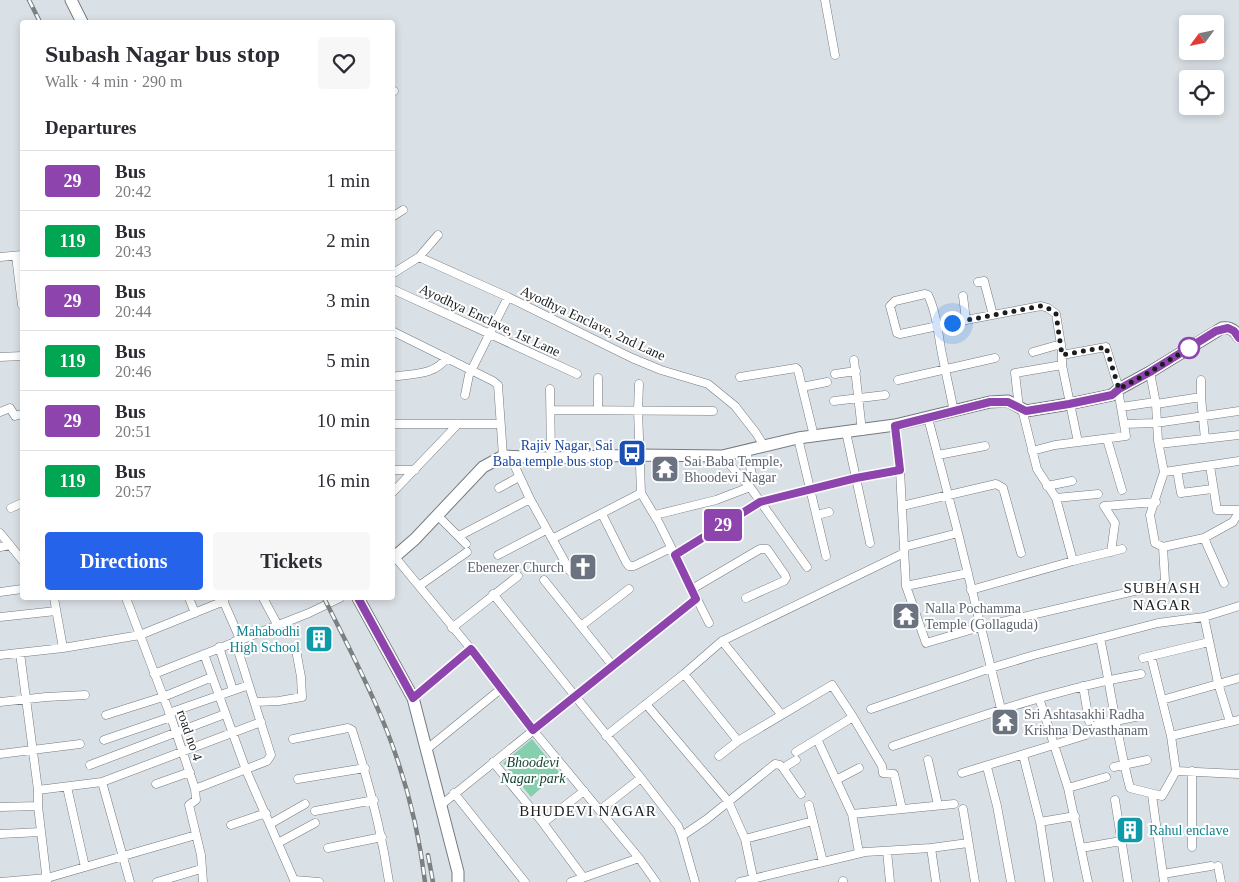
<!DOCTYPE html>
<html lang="en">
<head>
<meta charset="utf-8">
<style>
	:root { --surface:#fff; --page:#f7f7f7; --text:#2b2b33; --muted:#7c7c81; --line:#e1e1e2; --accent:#2563eb }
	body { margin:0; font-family:"Times New Roman",serif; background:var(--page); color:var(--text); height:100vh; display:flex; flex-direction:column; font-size:19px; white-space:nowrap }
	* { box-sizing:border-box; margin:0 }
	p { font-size:16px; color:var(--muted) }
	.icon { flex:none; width:28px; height:28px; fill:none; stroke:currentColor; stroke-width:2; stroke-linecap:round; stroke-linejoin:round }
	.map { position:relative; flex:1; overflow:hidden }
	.sheet { position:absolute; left:20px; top:20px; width:375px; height:580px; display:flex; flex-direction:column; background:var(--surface); border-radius:5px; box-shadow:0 2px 8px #0003 }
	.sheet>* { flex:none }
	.badge { padding:0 10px; border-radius:4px; font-size:18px; line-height:32px }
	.needle { width:32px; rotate:237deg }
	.buttons { position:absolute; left:1179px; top:15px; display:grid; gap:10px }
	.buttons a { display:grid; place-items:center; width:45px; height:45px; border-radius:5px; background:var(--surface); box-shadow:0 2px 8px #0003; font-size:25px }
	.you { position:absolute; width:25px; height:25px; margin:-12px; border:4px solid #fff; border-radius:50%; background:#1a73e8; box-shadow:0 0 0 8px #1a73e833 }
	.map>.badge { position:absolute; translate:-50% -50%; box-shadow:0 0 0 2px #fff }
	h2 { padding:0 25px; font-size:19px; line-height:45px }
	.round { display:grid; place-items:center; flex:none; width:52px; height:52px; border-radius:5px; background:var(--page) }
	.overview { display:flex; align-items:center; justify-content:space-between; height:85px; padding:0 25px }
	h1 { font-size:24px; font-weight:700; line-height:38px }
	.action { display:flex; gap:10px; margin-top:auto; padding:10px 25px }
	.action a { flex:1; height:58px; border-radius:5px; background:var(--accent); color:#fff; font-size:20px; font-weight:700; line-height:58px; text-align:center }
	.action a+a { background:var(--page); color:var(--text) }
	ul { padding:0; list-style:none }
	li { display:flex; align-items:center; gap:15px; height:60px; padding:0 25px; border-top:1px solid var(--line) }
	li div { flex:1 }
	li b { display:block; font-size:19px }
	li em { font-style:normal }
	li .badge { min-width:55px; font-weight:700; text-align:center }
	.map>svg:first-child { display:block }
	.green { fill:#84cfad }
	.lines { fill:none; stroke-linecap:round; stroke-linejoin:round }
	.street-casing { stroke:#757b80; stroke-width:9 }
	.secondary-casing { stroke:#757b80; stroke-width:13 }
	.street { stroke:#fff; stroke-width:8 }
	.secondary { stroke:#fff; stroke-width:11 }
	.rail-casing { stroke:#7b8083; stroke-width:4.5 }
	.rail { stroke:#fff; stroke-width:2.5; stroke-dasharray:8; stroke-linecap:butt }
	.line-casing { stroke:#fff; stroke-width:11 }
	.line { stroke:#8e44ad; stroke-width:8 }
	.walk { stroke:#1b1d1f; stroke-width:5; stroke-dasharray:0 9 }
	.stop-dot { fill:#fff; stroke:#8e44ad; stroke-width:2.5 }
	.labels { text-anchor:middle; stroke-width:4; stroke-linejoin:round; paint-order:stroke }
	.street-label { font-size:14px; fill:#1b1d1f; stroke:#fff }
	.transit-label { font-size:14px; fill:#164399; stroke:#fff; text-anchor:end }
	.worship-label { font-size:14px; fill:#5b616d; stroke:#fff; text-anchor:start }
	.culture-label { font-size:14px; fill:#0d838f; stroke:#fff; text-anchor:end }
	.park-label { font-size:14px; font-style:italic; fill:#0e3d2b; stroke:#fff }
	.neighbourhood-label { font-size:15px; letter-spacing:1px; fill:#1b1d1f; stroke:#fff }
</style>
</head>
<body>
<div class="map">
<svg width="1239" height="882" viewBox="0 0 1239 882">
	<rect width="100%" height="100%" fill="#dae1e6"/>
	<path class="green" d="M 532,739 L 559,772 L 531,797 L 503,763 Z"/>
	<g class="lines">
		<defs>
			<path id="street" d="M 825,0 L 835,55
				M 392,91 L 394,91
				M 392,217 L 403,210
				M 16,256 L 22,305
				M 0,257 L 22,255
				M 419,257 L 508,297 L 632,358 L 661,370 L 708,384 L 735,406 L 756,433 L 764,446
				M 392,274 L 419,257 L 438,235
				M 978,282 L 984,281 L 993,315
				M 392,289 L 577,374
				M 963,296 L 966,320 L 1041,306 L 1048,308 L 1056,314 L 1062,351 L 1062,365 L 1078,442
				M 392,331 L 493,381 L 498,385 L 503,456
				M 1033,352 L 1061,344
				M 1062,355 L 1106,347 L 1119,389
				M 0,357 L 22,356
				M 854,360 L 862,431
				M 835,374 L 856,371
				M 392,377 C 413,373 433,376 447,358
				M 740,377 L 796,368 L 798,370 L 802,387
				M 898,380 L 995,358
				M 1201,380 L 1201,397
				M 639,384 L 638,410 L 641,493 L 659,523 L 709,623
				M 550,389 L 551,458
				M 465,395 L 469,375 L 508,297
				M 834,401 L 885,395
				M 1156,404 L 1201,397 L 1205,439
				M 1121,407 L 1155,402
				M 1019,408 L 1015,373 L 1062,365
				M 1022,409 L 1037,469 L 1056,498 L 1073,561
				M 551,410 L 713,411
				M 598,410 L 598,378
				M 0,412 L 10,408 L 15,416 L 22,414
				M 954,412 C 950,391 945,370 941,349 C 938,331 936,312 928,295 L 925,294 L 895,301 L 890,306 L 897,333 L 900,334 L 966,320
				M 928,418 L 958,533 L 1001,709
				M 392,424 L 500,424
				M 1124,424 L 1156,423 L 1239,411
				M 895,425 L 900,470 L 906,586 L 926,643 L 980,627 L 1160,585 L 1165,581 L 1163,547 L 1155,543 L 1150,515 L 1164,472 L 1158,441 L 1156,404 L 1150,372
				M 846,432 L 870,543
				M 814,436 L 802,387 L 827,382
				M 798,438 L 826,556
				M 1107,439 L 1122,490
				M 1159,444 L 1239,435
				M 746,451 L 752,474
				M 1032,451 L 1055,445 L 1126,436 L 1118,390
				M 938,455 L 985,446
				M 510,456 L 530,499 L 570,571
				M 722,456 L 750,487 L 807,567
				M 1210,466 L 1217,510 L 1239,510
				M 392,470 L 415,470
				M 1177,470 L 1181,493 L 1212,489
				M 1164,472 L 1239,461
				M 1047,486 L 1072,481
				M 499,488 L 519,477
				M 392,493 L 458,424
				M 1056,498 L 1098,494
				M 902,506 L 996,484 L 1003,488 L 1021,553
				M 11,508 L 22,503
				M 602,514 L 626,562 L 629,566 L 634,566 L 671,548
				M 437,515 L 466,544
				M 655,515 L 716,500 L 750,487
				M 817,515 L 829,512
				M 0,533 L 22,560
				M 459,536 L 530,499
				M 1204,538 L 1224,583
				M 552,539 L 641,493
				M 0,547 L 10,545
				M 904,547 L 958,533
				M 1163,547 L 1204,538 L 1233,522 L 1239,512
				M 1111,552 L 1115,523 L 1104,506 L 1156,502
				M 498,555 L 546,530
				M 675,555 L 760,502 L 856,478 L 900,470
				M 395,557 L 471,649 L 533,730 L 639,858 L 656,882
				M 544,580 L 613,666
				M 419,586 L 467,552
				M 906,586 L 968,573
				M 692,589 L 760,549 L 767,549 L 785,575 L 786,578 L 784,581 L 746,598
				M 971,590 L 1073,561 L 1122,549
				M 0,592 L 22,589
				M 493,594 L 641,778 L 678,826 L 682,836 L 695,882
				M 54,598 L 63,648
				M 126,598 L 171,717 L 195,789 L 196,800 L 189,805 L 201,855 L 203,882
				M 189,598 L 195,613
				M 222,598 L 240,639
				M 263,598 L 277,624
				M 0,617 L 56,611
				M 1204,617 L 1218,683 L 1230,722
				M 581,626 L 629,589
				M 452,628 L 518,576
				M 1100,638 C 1111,688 1117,739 1130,788 L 1162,796 L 1176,771 L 1171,736 L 1151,656
				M 722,641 L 904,553
				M 219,647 L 233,690
				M 20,653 L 38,790 L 38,806 L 47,882
				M 204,654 L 246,770 L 294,880 L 319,882
				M 0,655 L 63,648 L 140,635 L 224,601
				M 1143,658 L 1209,642
				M 154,674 L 309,613 L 340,598
				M 684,674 L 738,741
				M 1083,686 L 1089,721
				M 413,698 L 471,649
				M 1039,698 L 1068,788 L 1088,882
				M 1162,700 L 1239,678
				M 0,702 L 46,697 L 85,695
				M 255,702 L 279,701 L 302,697 L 301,677 L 296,650
				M 646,704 L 728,801 L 745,839 L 754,882
				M 871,709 L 991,668 L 1034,655 L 1158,623 L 1204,617 L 1239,606
				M 169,713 L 249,685
				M 106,715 L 163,697 L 212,677
				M 1096,725 L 1140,716
				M 606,736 L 684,674 L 722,641 L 781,714
				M 1171,736 L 1239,720
				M 293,739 L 348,728 L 352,730 C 369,782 381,828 389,882
				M 817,739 L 852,814 L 859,853
				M 104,740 L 171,717
				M 893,746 C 975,718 1056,689 1141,674
				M 427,749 L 502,688
				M 796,752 L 853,717 L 882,766 L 883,773 L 894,774 L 902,809
				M 0,754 L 80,744
				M 1023,755 L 1040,822 L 1049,880
				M 719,756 L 738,741 L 832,685 L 853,717
				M 928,760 L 938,805
				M 493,762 L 543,823 L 583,877
				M 90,765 L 225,714
				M 987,767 L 997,806 L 1011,882
				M 1114,767 L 1147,760
				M 783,768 L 796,760
				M 1176,771 L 1239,774
				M 962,773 L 1086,735
				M 298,779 L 365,768
				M 836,780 L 859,768
				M 102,782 L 130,882
				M 156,784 L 190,772
				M 67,787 L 85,867
				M 1068,788 L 1106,777
				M 195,789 L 267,761 L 271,755 L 235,641
				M 38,790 L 102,782 L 261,722
				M 454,793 L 525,882
				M 1152,795 L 1164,882
				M 1115,800 L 1128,882
				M 441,805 L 696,599
				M 809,805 L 823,862
				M 0,807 L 38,806
				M 963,809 L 975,882
				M 600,810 L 641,778
				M 315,811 L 374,800
				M 852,814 L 954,804
				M 1040,822 L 1075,816
				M 543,823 L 584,791
				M 270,824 L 305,804
				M 231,825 L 266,813
				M 0,834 L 41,832
				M 682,836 L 707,819 L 775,764 L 780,765 L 783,768 L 801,794
				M 745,839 L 813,821
				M 278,843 L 315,823
				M 1192,847 L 1192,771
				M 328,848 L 382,837
				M 931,848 L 936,882
				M 1081,848 L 1121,841
				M 887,851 L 890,882
				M 1218,866 L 1221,882
				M 1163,874 L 1211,866
				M 843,881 L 843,882
				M 0,882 L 47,878 L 196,835
				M 157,882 L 201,869
				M 571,882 L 639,858
				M 740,882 L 865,852 L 931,848 L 968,843"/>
			<path id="secondary" d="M 71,0 L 82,22
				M 392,559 L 415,539 L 483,467 L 503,456 L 551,458 L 639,455 L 722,456 L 798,438 L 895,425 L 990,402 L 1008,401 L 1026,411 L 1069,404 L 1112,395 L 1119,389 L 1150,372 L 1222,328 C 1230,327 1235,330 1239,337
				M 358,598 L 413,698 L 458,872 L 458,882"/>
		</defs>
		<use href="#street" class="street-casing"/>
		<use href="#secondary" class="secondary-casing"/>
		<use href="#street" class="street"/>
		<use href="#secondary" class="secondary"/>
		<defs>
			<path id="rail" d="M 29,0 L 40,22
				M 324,598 C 346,642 369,685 387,731 C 406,780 419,831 425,882
				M 428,855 L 433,882"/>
		</defs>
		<use href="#rail" class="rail-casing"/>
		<use href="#rail" class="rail"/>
	</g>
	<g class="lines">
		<defs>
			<path id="line" d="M 358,598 L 413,698 L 471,649 L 533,730 L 696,599 L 675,555 L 760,502 L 856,478 L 900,470 L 895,426 L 990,402 L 1008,402 L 1026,411 L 1069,404 L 1112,395 L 1119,389 L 1150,372 L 1216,331 L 1228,328 L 1234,331 L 1239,338"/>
		</defs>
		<use href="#line" class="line-casing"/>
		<use href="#line" class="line"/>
		<path class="walk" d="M 952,323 L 1041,306 L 1048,308 L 1056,314 L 1062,355 L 1106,347 L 1119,389 L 1150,372 L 1189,348"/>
	</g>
	<defs>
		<symbol id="bus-square" viewBox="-11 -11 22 22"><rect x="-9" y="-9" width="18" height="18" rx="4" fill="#1a4fb4" stroke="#fff"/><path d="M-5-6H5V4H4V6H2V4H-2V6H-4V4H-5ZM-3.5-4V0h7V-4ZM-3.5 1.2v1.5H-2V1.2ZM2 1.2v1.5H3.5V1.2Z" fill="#fff"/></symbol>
		<symbol id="temple-square" viewBox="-11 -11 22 22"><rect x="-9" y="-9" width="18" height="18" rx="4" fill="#6b7280" stroke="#fff"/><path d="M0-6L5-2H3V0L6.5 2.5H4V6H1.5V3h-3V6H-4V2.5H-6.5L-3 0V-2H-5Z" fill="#fff"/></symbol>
		<symbol id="church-square" viewBox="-11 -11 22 22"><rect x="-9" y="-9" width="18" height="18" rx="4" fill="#6b7280" stroke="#fff"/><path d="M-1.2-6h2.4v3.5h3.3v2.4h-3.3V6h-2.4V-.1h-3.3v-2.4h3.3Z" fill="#fff"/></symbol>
		<symbol id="building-square" viewBox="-11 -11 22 22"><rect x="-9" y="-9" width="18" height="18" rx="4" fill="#0f9aa8" stroke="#fff"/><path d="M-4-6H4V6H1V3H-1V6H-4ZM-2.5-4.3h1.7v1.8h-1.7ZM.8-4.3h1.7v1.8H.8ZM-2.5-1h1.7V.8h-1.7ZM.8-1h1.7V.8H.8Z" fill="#fff"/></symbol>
	</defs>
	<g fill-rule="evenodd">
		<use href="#bus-square" x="616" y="437" width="32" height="32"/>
		<use href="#temple-square" x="649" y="453" width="32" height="32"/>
		<use href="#church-square" x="567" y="551" width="32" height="32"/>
		<use href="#temple-square" x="890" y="600" width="32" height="32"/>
		<use href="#building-square" x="303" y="623" width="32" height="32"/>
		<use href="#temple-square" x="989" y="706" width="32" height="32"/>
		<use href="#building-square" x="1114" y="814" width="32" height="32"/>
	</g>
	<circle class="stop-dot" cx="1189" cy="348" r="10"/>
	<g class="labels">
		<g class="street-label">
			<text transform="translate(490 320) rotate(25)" y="5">Ayodhya Enclave, 1st Lane</text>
			<text transform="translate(593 323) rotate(25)" y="5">Ayodhya Enclave, 2nd Lane</text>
			<text transform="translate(190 735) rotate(71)" y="5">road no 4</text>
		</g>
		<g class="transit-label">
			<text x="613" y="450">Rajiv Nagar, Sai<tspan x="613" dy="16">Baba temple bus stop</tspan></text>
		</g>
		<g class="worship-label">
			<text x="684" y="466">Sai Baba Temple,<tspan x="684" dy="16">Bhoodevi Nagar</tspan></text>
			<text x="564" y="572" text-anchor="end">Ebenezer Church</text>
			<text x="925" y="613">Nalla Pochamma<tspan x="925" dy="16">Temple (Gollaguda)</tspan></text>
			<text x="1024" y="719">Sri Ashtasakhi Radha<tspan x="1024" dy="16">Krishna Devasthanam</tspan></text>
		</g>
		<g class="culture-label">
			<text x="300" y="636">Mahabodhi<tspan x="300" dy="16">High School</tspan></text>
			<text x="1149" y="835" text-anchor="start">Rahul enclave</text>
		</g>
		<g class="park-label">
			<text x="533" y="767">Bhoodevi<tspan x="533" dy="16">Nagar park</tspan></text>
		</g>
		<g class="neighbourhood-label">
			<text x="1162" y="593">SUBHASH<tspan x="1162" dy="17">NAGAR</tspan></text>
			<text x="588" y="816">BHUDEVI NAGAR</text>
		</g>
	</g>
</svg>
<div class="buttons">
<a><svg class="needle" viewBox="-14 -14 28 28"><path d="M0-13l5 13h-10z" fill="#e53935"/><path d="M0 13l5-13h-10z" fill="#7c7c81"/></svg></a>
<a><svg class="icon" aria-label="locate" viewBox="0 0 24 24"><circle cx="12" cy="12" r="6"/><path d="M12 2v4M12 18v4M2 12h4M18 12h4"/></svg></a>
</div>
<div class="you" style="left:952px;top:323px"></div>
<b class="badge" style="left:723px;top:525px;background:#8e44ad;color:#fff">29</b>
<section class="sheet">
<div class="overview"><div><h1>Subash Nagar bus stop</h1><p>Walk · 4 min · 290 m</p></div><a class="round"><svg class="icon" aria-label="heart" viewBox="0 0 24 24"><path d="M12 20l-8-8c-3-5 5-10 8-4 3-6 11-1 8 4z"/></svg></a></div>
<h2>Departures</h2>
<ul>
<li><span class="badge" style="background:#8e44ad;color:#fff">29</span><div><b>Bus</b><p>20:42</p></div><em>1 min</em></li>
<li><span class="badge" style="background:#00a651;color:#fff">119</span><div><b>Bus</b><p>20:43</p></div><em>2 min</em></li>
<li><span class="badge" style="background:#8e44ad;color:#fff">29</span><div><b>Bus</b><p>20:44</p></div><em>3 min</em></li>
<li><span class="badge" style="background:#00a651;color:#fff">119</span><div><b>Bus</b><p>20:46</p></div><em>5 min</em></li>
<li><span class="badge" style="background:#8e44ad;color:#fff">29</span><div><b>Bus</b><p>20:51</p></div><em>10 min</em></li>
<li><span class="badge" style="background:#00a651;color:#fff">119</span><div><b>Bus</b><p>20:57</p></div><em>16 min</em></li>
</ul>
<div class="action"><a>Directions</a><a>Tickets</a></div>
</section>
</div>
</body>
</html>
